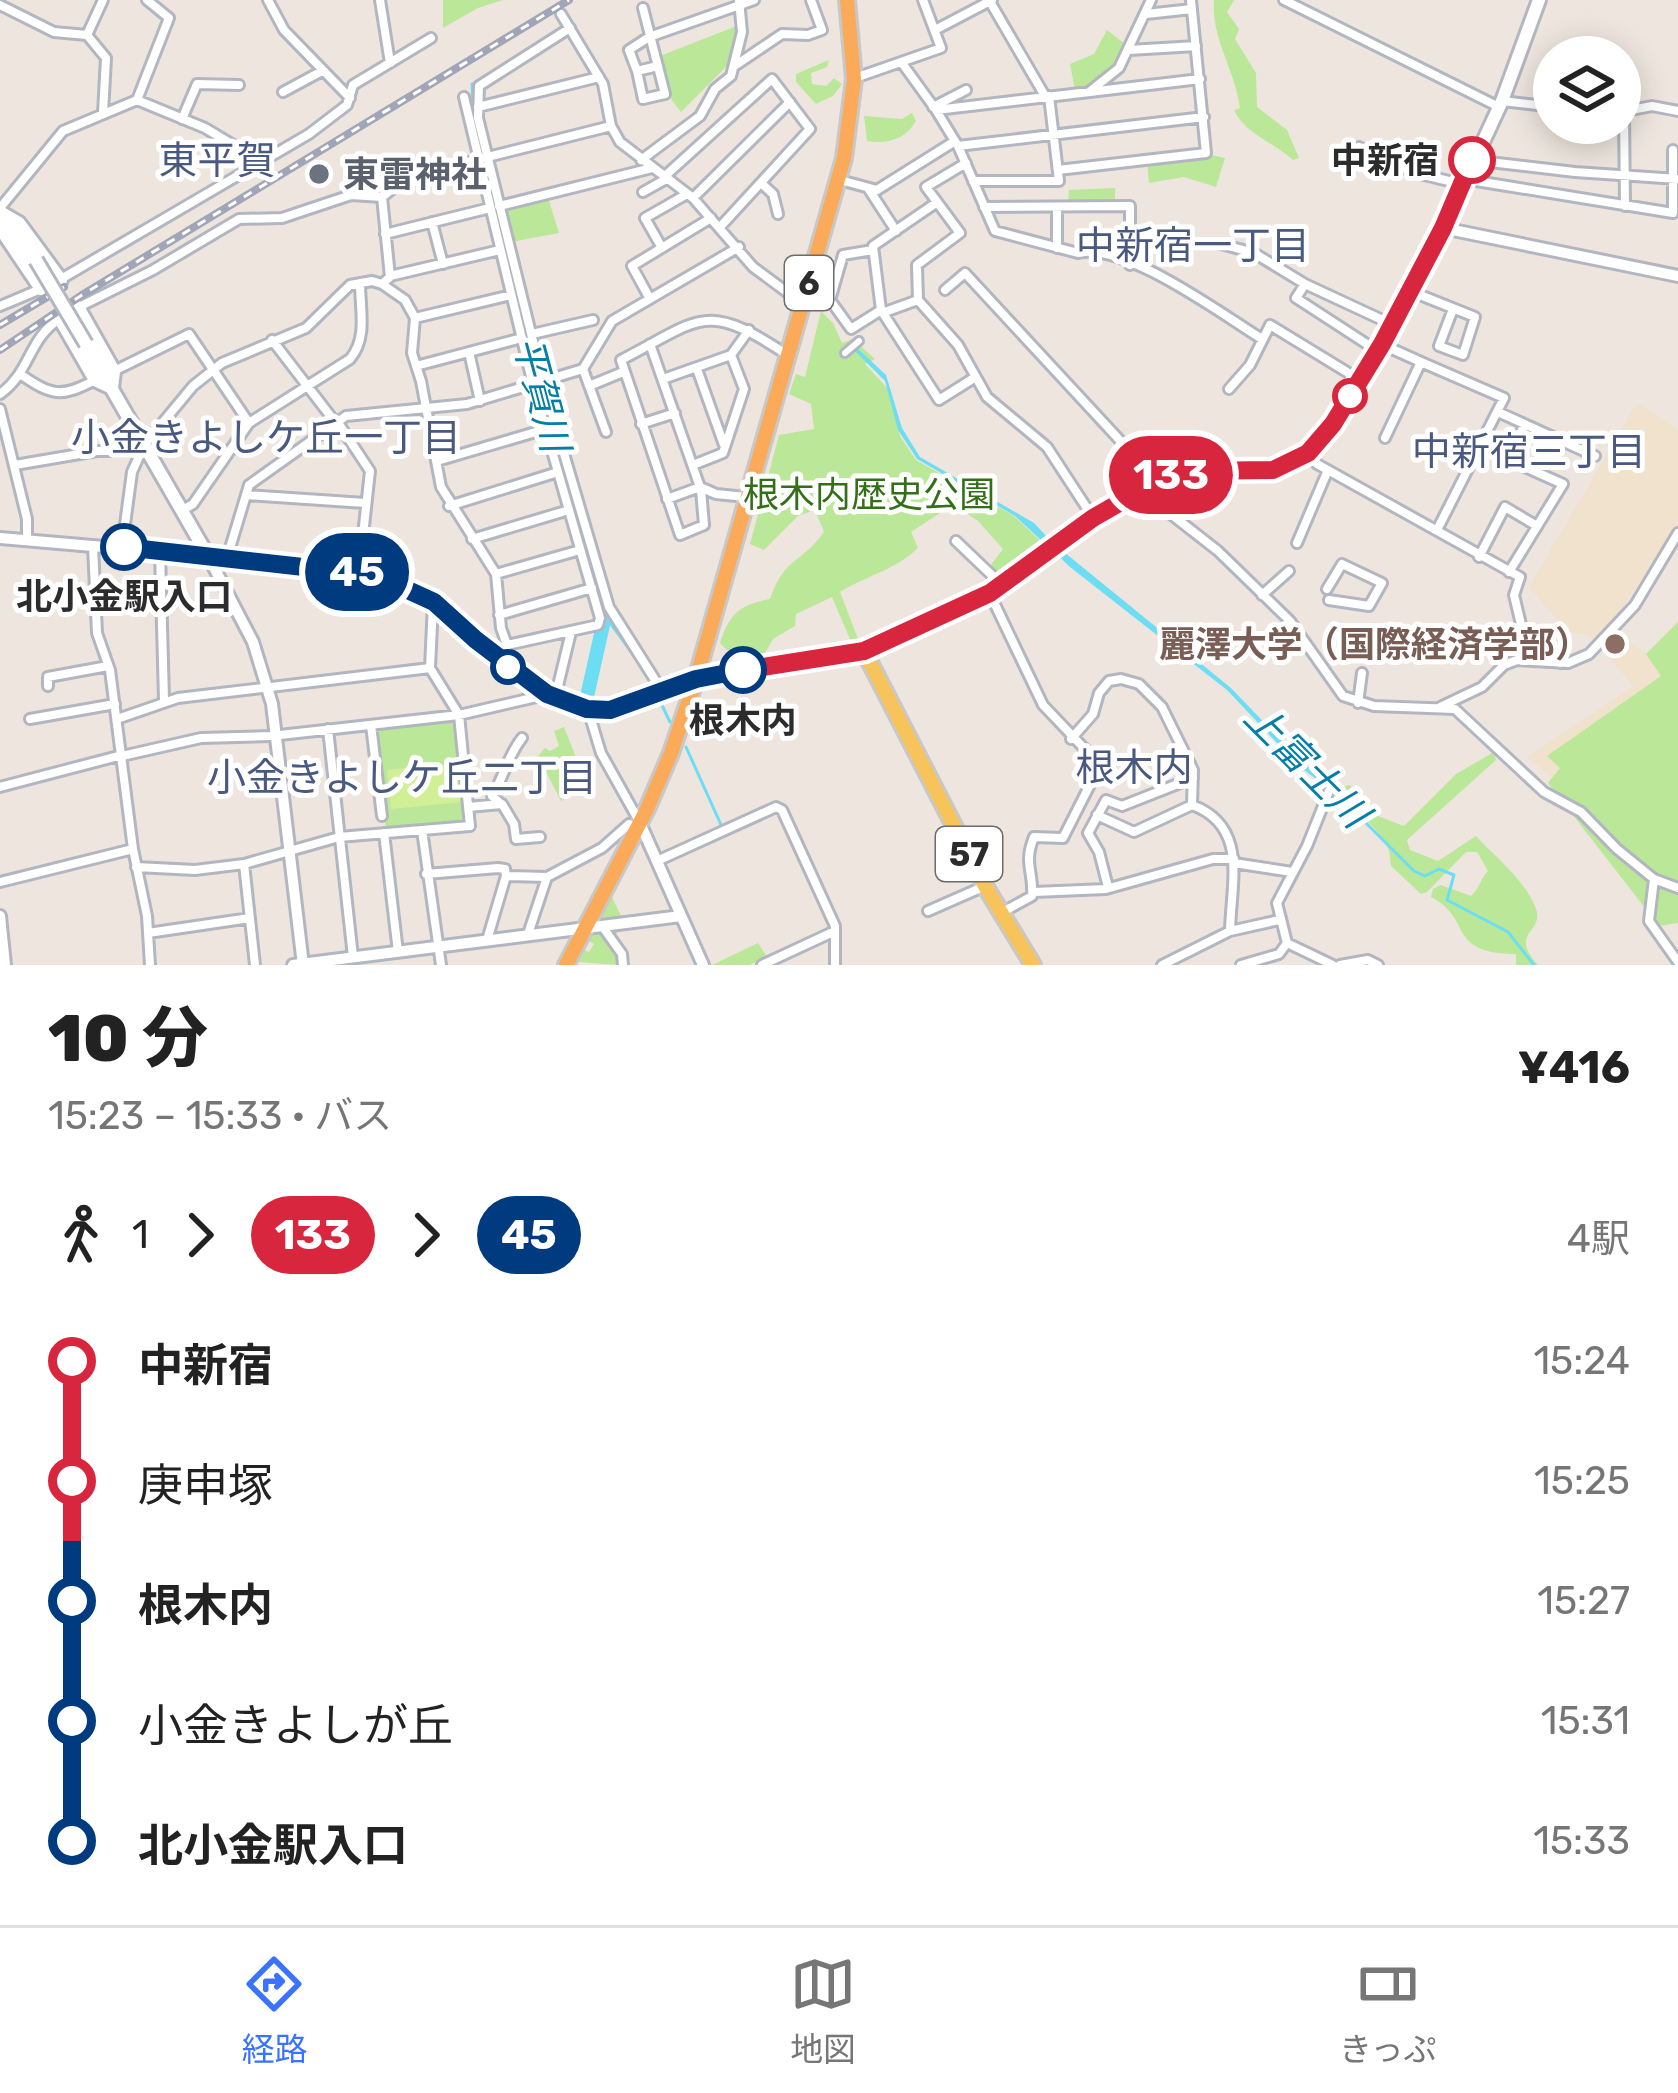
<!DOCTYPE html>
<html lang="ja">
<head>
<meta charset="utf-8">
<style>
	:root { --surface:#fff; --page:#f2f2f2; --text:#222; --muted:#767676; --line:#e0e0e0; --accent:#3b72ff }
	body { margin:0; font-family:Rubik,"Noto Sans JP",sans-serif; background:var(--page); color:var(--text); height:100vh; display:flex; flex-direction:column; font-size:45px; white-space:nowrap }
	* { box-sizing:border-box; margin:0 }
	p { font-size:39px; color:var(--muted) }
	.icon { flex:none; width:66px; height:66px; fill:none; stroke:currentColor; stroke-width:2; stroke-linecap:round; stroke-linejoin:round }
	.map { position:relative; height:965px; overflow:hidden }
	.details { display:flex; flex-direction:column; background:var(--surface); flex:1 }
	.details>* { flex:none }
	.badge { padding:0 24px; border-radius:39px; font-size:42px; line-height:78px }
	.tools { position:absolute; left:1533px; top:36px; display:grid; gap:24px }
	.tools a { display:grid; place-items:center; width:108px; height:108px; border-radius:50%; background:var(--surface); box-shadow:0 6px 30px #0003; font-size:60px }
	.map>.badge { position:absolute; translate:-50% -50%; box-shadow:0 0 0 6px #fff }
	.legs { display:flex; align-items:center; gap:18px; height:132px; padding:0 48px; font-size:39px }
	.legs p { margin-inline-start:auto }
	.headline { display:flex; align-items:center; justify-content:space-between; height:204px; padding:0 48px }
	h1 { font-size:66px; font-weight:800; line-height:90px }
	ul { padding:0 48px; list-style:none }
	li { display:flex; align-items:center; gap:42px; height:120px; font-size:45px }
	li i { display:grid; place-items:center; width:18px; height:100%; margin:0 15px; background:currentColor }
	li i::after { content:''; width:30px; height:30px; margin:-15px; border:9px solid; border-radius:50%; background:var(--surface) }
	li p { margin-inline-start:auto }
	li:first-child i { background:linear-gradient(#0000 50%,currentColor 0) }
	li:last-child i { background:linear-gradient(currentColor 50%,#0000 0) }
	.dock { display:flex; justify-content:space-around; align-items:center; height:168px; border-top:3px solid var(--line); background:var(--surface); font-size:33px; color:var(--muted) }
	.dock a { display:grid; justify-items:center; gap:6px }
	.dock .current { color:var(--accent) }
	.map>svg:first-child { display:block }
	.education { fill:#f0e2cd }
	.green { fill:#bbe799 }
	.pitch { fill:#d1ef94 }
	.water { fill:#6dddf4 }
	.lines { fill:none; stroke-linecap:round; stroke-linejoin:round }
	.stream { stroke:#6dddf4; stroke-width:3 }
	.river { stroke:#6dddf4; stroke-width:14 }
	.pedestrian-casing { stroke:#b2b6c0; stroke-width:12 }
	.minor-casing { stroke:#b2b6c0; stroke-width:14 }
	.tertiary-casing { stroke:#b2b6c0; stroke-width:16 }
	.secondary-casing { stroke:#b2b6c0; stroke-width:18 }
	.primary-casing { stroke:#c8c8c8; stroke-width:20 }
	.trunk-casing { stroke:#c8c8c8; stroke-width:20 }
	.pedestrian { stroke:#fff; stroke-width:6 }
	.minor { stroke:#fff; stroke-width:8 }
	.tertiary { stroke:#fff; stroke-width:10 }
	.secondary { stroke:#fff; stroke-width:12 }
	.primary { stroke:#f7c45b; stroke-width:14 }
	.trunk { stroke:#fbaa5a; stroke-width:14 }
	.rail-casing { stroke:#a0a6b7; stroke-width:8 }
	.rail { stroke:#fff; stroke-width:3; stroke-dasharray:9; stroke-linecap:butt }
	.secondary-bridge-casing { stroke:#b2b6c0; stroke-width:18; stroke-linecap:butt }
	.secondary-bridge { stroke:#fff; stroke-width:12 }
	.line-1-casing { stroke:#fff; stroke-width:27 }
	.line-2-casing { stroke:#fff; stroke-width:27 }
	.line-1 { stroke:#d7263d; stroke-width:18 }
	.line-2 { stroke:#003b80; stroke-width:18 }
	.stop-1-dot { fill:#fff; stroke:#d7263d; stroke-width:6 }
	.worship-dot { fill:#6b7280; stroke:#fff; stroke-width:4.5 }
	.stop-2-dot { fill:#fff; stroke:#003b80; stroke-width:6 }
	.education-dot { fill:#8d6e63; stroke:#fff; stroke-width:4.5 }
	.labels { text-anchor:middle; stroke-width:10; stroke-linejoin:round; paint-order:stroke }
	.shield { fill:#fff; stroke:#6b6b6b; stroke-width:3 }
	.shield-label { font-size:33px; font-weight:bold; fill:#2c2c2c }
	.stop-label { font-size:36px; font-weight:bold; fill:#2c2c2c; stroke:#fff }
	.worship-label { font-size:36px; font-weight:bold; fill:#5b616d; stroke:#fff; text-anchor:start }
	.park-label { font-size:36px; fill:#326f17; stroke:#fff }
	.education-label { font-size:36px; font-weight:bold; fill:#785e54; stroke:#fff; text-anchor:end }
	.neighbourhood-label { font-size:39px; fill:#4a5980; stroke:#fff }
	.water-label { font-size:39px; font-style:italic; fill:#077ea6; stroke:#fff }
</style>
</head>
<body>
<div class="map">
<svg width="1678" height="965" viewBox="0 0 1678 965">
	<rect width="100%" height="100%" fill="#eee6de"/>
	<path class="education" d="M 1637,403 L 1678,429 L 1678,525 L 1610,626 L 1646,654 L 1678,620 L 1678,884 L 1527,757 L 1634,686 L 1587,634 L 1568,633 L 1529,587 Z"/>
	<path class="green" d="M 443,0 L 503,0 L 478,8 L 443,28 Z
		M 1214,0 L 1234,0 L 1227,12 L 1239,29 L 1235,39 L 1256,73 L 1257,107 L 1287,130 L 1299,158 L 1293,160 C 1273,142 1245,134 1234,110 L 1240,108 C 1235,69 1211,39 1214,0 Z
		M 739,25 L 728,65 L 681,112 L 668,95 L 660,56 Z
		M 1107,30 L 1125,44 C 1114,65 1100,88 1075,90 L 1070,64 L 1094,54 Z
		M 829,60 L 827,67 L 811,73 L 812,84 L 826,86 L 834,78 L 842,84 L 833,96 L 816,104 L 796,82 L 796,74 Z
		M 912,113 L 916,121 C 905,140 888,144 867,141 L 864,116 L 902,119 Z
		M 1207,154 L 1225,158 L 1216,187 L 1184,177 L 1149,183 L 1147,162 Z
		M 1115,188 L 1115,203 L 1068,204 L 1069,190 Z
		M 548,197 L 559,233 L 511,242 L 505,206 Z
		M 821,311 L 833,323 L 842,343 L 853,339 L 875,359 L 865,364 L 889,390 L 900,436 L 916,460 L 1014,516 L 1047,547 L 1001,580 L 990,566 L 1003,549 L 978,521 L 950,502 L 937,515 L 911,532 L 918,548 C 897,569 866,576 840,592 L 860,644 L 852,644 L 832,597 L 796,614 L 795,626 L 773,639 L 765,653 L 727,650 L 720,643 C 730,613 739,605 770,599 C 785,556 801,564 824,532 L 815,510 L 798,516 L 764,550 L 750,544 L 779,435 L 814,429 L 811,404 L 789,394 L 796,374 L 805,377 Z
		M 1678,622 L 1678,923 L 1659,926 L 1548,783 L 1560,768 L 1547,756 L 1661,676 L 1646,654 Z
		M 453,718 L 468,823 L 386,830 L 374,731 L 377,727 Z
		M 564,727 L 587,785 L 561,801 L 538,756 L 545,748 L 550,751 L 559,746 L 554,731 Z
		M 1494,752 L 1496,760 L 1407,840 L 1410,850 L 1438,861 L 1476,836 C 1496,858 1521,876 1534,904 C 1549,934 1506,929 1538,965 L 1516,965 L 1516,954 C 1446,954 1473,918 1431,897 L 1433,889 L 1441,885 L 1471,896 C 1480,888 1480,879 1488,871 L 1477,852 L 1466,852 L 1427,892 L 1421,894 L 1391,866 L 1389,850 L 1376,830 L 1334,788 L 1350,785 L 1356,797 L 1369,799 L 1378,816 L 1404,826 L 1456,774 Z
		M 612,897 L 622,918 L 613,945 L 619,965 L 579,962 L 585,950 L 589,952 L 594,944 L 589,941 Z
		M 758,943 L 767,957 L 749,965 L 712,965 Z"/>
	<path class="pitch" d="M 457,763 L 461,802 L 391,809 L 387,770 Z"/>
	<path class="water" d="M 855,346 L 886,375 L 902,428 L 920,457 L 1034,523 L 1049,539 L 1044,543 L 1015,516 L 917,459 L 898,430 L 885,381 L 853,349 Z
		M 1059,548 L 1231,688 L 1303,763 L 1327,781 L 1325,786 L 1299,766 L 1227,690 L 1070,567 L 1054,552 Z"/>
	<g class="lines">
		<path class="stream" d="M 472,84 L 474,124
			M 486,174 L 535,373 L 605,616 L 641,665
			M 647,673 L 652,684
			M 659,699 L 670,722
			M 686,747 L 722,827
			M 1332,789 L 1414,871 L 1425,876 L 1439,869 L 1454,875 L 1447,900 L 1508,932 L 1534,965"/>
		<path class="river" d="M 586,701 L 605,616"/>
		<defs>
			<path id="pedestrian" d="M 845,353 L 859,341"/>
			<path id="minor" d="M 268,0 L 284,30 L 350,98
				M 380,0 L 390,63
				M 989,0 L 1045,96
				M 1284,0 L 1499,107
				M 0,5 L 54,32 L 87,35 L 106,58 L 103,113
				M 643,8 L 665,94 L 643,99 L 637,71 L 658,66
				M 561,14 L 603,84 L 611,126 L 620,142 L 693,198 L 753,267 L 803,304
				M 1146,14 L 1192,9
				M 570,28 L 479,86 L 478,118 L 543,382 L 609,607 L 662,691
				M 935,30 L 992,0
				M 87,35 L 103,0
				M 652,36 L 754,0
				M 1129,50 L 1196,46
				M 902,63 L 936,110
				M 736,65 L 782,34 L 808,35 L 822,30 L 811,0
				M 637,71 L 629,50 L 646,39
				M 855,78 L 941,48 L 923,0
				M 1200,79 L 936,110 L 958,146 L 995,231 L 1078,253 C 1123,241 1223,315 1262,339
				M 283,92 L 322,71
				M 1089,92 L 1119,68 L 1151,0
				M 137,100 L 205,128 L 263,163
				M 1502,101 L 1554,107
				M 478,107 L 599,77
				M 933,107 L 966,90
				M 1621,112 L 1652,106 L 1678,111
				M 1624,112 L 1625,206
				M 182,119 L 197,84 L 239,85
				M 958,146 L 1204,117
				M 1359,147 L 1412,172 L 1461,184
				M 641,160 L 700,116 L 715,89 L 731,76 L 742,32 L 739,0
				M 1472,160 L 1575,172 L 1678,179
				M 966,163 L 926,187 L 960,233 L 917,265 L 918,300 L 958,345 L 987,397 L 1047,447 L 1092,516
				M 1058,170 L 1206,153 L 1191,0
				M 665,176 L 772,79 L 810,129 L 721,226
				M 1464,179 L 1673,213 L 1673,150
				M 840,180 L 877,190 L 955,141
				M 973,181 L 1059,181 L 1049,96
				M 761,183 L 773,194 L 778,214
				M 868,188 L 896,231
				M 643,192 L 668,178
				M 693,198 L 790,102
				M 936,203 L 873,246 L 881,310 L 939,400 L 974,378
				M 499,206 L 652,168
				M 984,207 L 1130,206 L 1130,265
				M 1057,207 L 1057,248
				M 0,208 L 63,131 L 137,100 L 169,18 L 147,0
				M 432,222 L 443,264
				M 385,234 L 490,208
				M 1221,244 L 1254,253 L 1305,284 L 1391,324
				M 662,248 L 645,218 L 687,194
				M 873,250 L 843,255 L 830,300 L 851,329 L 881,310
				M 390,276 L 500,250
				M 61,279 L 309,134 L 347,105 L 353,85 L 431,38
				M 382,284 L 405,300 L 415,318 L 412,353 L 421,381 L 441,487 L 496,574 L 501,628 L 507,645 L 598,625 L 600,618 L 533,385 L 464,97
				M 1305,284 L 1296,298 L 1376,350
				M 945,290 L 965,273 L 1139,461 L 1140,490 L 1218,551 L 1290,621 L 1343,696 L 1374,706 L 1455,709 L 1544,792 L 1581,812 L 1617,849 L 1654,879 L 1678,888
				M 1410,291 L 1475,317 L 1463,355 L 1439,346 L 1453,309
				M 650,299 L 632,266 L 711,218
				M 0,306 L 43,288
				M 79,307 L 153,270 L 239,219 L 282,218 L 351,195 L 382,197 L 408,177 L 611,126
				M 882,313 L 918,300
				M 415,318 L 511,295
				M 532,334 L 593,320
				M 272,340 L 335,422
				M 650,344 L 701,490 L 704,525 L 680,535 L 621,360 C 701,319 704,300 786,354
				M 1381,344 L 1421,362 L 1385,438
				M 469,352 L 480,401
				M 731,355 L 749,330
				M 1421,362 L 1504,398 L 1437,530
				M 416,366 L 522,338
				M 583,369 L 606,432
				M 697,369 L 724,445
				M 114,371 L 189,334 L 249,423
				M 20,374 C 52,396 61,398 95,380
				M 663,379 L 731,355 L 744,389 L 723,453 L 693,465
				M 589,386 L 623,372
				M 1229,389 L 1250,365 L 1270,325 L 1360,380
				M 0,394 C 31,372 28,338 61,318
				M 0,409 L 27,519 L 27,537
				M 1498,412 L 1595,456
				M 337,421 L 370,471 L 359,572
				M 641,424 L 675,413
				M 145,444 L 193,386 L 222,363 L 306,328 L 350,285 L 372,281 L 382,284 L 390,277 L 382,197
				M 1308,453 L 1317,464 L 1520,577 L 1514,595 L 1524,637 L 1529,642 L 1545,643 L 1560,663
				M 437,461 L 546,429
				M 15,465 L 97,451 L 146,451
				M 246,495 L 365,503
				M 667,499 L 700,487 L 716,494 L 746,497
				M 449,506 L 558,472
				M 183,510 L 193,504 L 249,423 L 350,359 C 368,338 360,310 360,283
				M 472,539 L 569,510
				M 956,541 L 1001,584
				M 1297,543 L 1328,470
				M 93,546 L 97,633 L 110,670 L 133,849 L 147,916 L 150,965
				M 122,547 L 132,472 L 141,452
				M 160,552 L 164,700
				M 1479,557 L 1505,507 L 1537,526
				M 227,558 L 249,485 L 346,416 L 467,404 L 583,369 L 612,321 L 739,247
				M 1509,572 L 1563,484 L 1507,459 L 1525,424
				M 496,574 L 580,550
				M 1327,589 L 1342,564 L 1382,583 L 1369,606 L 1329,600
				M 990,594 L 1043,705 L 1100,765 L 1063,838 L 1034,837 C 1023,864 1034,872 1032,896 L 1001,913
				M 1262,595 L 1289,571
				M 499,615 L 592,588
				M 48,686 L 48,677 L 108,666
				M 555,698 L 571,632
				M 1358,703 L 1362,673
				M 1440,707 L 1482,687 L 1504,665 L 1517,660 L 1568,663 L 1589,654 L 1635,605 L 1678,533
				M 588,710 L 601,753 L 639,821
				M 30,719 L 115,704
				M 117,719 L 178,698 L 430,668
				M 371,725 L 382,816
				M 328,729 L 353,957
				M 1071,739 L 1093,714 L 1099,693 L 1109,681 L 1121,679 L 1139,684 L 1162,707 L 1193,770 L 1192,805 C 1249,826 1231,883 1230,931
				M 122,756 L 201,738 L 271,736 L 459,715 L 545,695
				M 0,787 L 122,755
				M 1329,791 L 1307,846 L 1277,903 L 1287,943 L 1333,965
				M 500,803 L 492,796 C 504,777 508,755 522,738
				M 468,807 L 502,804 L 514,824 L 516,839 L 540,837
				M 1097,815 L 1134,832 L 1192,805
				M 422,830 L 441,965
				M 384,833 L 398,952
				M 657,861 L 776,807 L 782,810 L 835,926 L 835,965
				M 1234,863 L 1292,872
				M 244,864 L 255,965
				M 136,867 L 195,870 L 244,864 L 339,837 L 470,826 L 459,715 L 430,668 L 433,603
				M 426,874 L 498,868 L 505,869 L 506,876 L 547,877 L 602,848 L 629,824 L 636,828
				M 1654,879 L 1649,921 L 1678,962
				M 0,882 L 133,849
				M 1108,887 L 1099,852 L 1088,833 L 1106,800 L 1122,806 L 1193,778
				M 1034,892 L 1106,889 L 1213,859 L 1234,859
				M 928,911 L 985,886
				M 602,926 L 622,954 L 623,965
				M 148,933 L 250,918
				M 528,934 L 547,877
				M 487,940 L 506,876
				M 762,965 L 835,931
				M 1162,965 L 1230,931 L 1279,920
				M 1241,965 L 1279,954 L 1287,943
				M 1340,965 L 1368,960 L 1378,965"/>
			<path id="tertiary" d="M 1443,228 L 1678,276
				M 0,538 L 208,556 L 253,642 L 272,704 L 303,965
				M 640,823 L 703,965
				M 0,916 L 5,965
				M 293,965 L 681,916"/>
			<path id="secondary" d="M 0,212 L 19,223 L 61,280
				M 0,214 L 36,260
				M 0,228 L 41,289
				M 60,319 L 95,380 L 112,388 L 114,371 L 78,307
				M 86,344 L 208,556 C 281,564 357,563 424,596 C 446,607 462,629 480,644 C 514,673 561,717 609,710 C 638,705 668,689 696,679
				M 864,651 L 990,593 L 1093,517 L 1166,476 L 1191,471 L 1259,473 L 1291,464 L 1308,453 L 1333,423 L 1377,351 L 1443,228 L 1502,101 L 1539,0"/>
			<path id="primary" d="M 696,679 L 864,651 L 985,886 L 1033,965"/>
			<path id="trunk" d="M 566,965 L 647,809 L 671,753 L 696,679 L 844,158 L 854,79 L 847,0"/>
		</defs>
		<use href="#pedestrian" class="pedestrian-casing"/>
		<use href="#minor" class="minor-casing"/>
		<use href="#tertiary" class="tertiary-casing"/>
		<use href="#secondary" class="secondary-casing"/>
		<use href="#primary" class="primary-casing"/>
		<use href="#trunk" class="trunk-casing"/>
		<use href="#pedestrian" class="pedestrian"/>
		<use href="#minor" class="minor"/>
		<use href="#tertiary" class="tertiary"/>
		<use href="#secondary" class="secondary"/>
		<use href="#primary" class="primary"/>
		<use href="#trunk" class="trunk"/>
		<defs>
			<path id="rail" d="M 0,325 L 64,287
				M 0,350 L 82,295 L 569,0"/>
		</defs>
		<use href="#rail" class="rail-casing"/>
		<use href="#rail" class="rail"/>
		<defs>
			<path id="secondary-bridge" d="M 36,260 L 86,344"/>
		</defs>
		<use href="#secondary-bridge" class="secondary-bridge-casing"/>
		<use href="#secondary-bridge" class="secondary-bridge"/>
	</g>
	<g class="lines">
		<defs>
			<path id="line-1" d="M 743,670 L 864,651 L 990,593 L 1093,518 L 1166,476 L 1191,471 L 1273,470 L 1308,453 L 1333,424 L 1382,344 L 1443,228 L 1472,160"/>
			<path id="line-2" d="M 124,547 L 375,575 L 434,602 L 476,640 L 547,694 L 587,709 L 610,710 L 696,679 L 743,670"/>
		</defs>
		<use href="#line-1" class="line-1-casing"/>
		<use href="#line-2" class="line-2-casing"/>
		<use href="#line-1" class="line-1"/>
		<use href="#line-2" class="line-2"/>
	</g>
	<g class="stop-1-dot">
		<circle cx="1472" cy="160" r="21"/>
		<circle cx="1350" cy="396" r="15"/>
	</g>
	<circle class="worship-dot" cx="319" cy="174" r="12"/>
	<g class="stop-2-dot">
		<circle cx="124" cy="547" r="21"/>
		<circle cx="508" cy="667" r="15"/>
		<circle cx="743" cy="670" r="21"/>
	</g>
	<circle class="education-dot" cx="1615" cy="644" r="12"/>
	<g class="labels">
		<g class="shield">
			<rect x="785" y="256" width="48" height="54" rx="9"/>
			<rect x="936" y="827" width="66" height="54" rx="9"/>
		</g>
		<g class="shield-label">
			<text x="809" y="295">6</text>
			<text x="969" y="866">57</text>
		</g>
		<g class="stop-label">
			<text x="1439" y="173" text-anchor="end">中新宿</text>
			<text x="124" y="609">北小金駅入口</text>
			<text x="743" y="733">根木内</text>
		</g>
		<g class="worship-label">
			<text x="343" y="187">東雷神社</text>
		</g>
		<g class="park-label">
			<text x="869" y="507">根木内歴史公園</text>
		</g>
		<g class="education-label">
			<text x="1591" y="657">麗澤大学（国際経済学部）</text>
		</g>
		<g class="neighbourhood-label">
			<text x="217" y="174">東平賀</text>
			<text x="1193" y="259">中新宿一丁目</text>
			<text x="266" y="451">小金きよしケ丘一丁目</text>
			<text x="1529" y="465">中新宿三丁目</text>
			<text x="1134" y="781">根木内</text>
			<text x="402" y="791">小金きよしケ丘二丁目</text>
		</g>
		<g class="water-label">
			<text transform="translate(542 394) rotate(75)" y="14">平賀川</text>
			<text transform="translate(1307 765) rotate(45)" y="14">上富士川</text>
		</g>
	</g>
</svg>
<div class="tools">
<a><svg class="icon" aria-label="layers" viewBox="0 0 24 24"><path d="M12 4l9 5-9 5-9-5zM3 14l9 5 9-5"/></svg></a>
</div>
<b class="badge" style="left:1171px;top:475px;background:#d7263d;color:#fff">133</b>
<b class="badge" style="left:357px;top:572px;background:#003b80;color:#fff">45</b>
</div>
<section class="details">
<div class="headline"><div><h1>10 分</h1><p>15:23 – 15:33 · バス</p></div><b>¥416</b></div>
<div class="legs"><svg class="icon" aria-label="walk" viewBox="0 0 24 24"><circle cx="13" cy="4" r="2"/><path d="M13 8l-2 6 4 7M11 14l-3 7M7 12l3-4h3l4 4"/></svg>1<svg class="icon" aria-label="forward" viewBox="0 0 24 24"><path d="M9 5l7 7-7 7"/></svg><b class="badge" style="background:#d7263d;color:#fff">133</b><svg class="icon" aria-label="forward" viewBox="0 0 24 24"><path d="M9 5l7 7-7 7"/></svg><b class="badge" style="background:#003b80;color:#fff">45</b><p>4駅</p></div>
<ul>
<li><i style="color:#d7263d"></i><b>中新宿</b><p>15:24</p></li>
<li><i style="color:#d7263d"></i><span>庚申塚</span><p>15:25</p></li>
<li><i style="color:#003b80"></i><b>根木内</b><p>15:27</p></li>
<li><i style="color:#003b80"></i><span>小金きよしが丘</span><p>15:31</p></li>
<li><i style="color:#003b80"></i><b>北小金駅入口</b><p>15:33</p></li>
</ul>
</section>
<nav class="dock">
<a class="current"><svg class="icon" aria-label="directions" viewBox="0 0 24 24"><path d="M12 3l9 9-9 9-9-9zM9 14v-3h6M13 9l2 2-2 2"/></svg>経路</a>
<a><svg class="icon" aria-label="map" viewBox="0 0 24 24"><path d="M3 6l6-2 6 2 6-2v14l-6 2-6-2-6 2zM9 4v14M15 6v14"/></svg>地図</a>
<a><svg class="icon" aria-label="tickets" viewBox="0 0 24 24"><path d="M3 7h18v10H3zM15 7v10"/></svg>きっぷ</a>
</nav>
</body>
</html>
